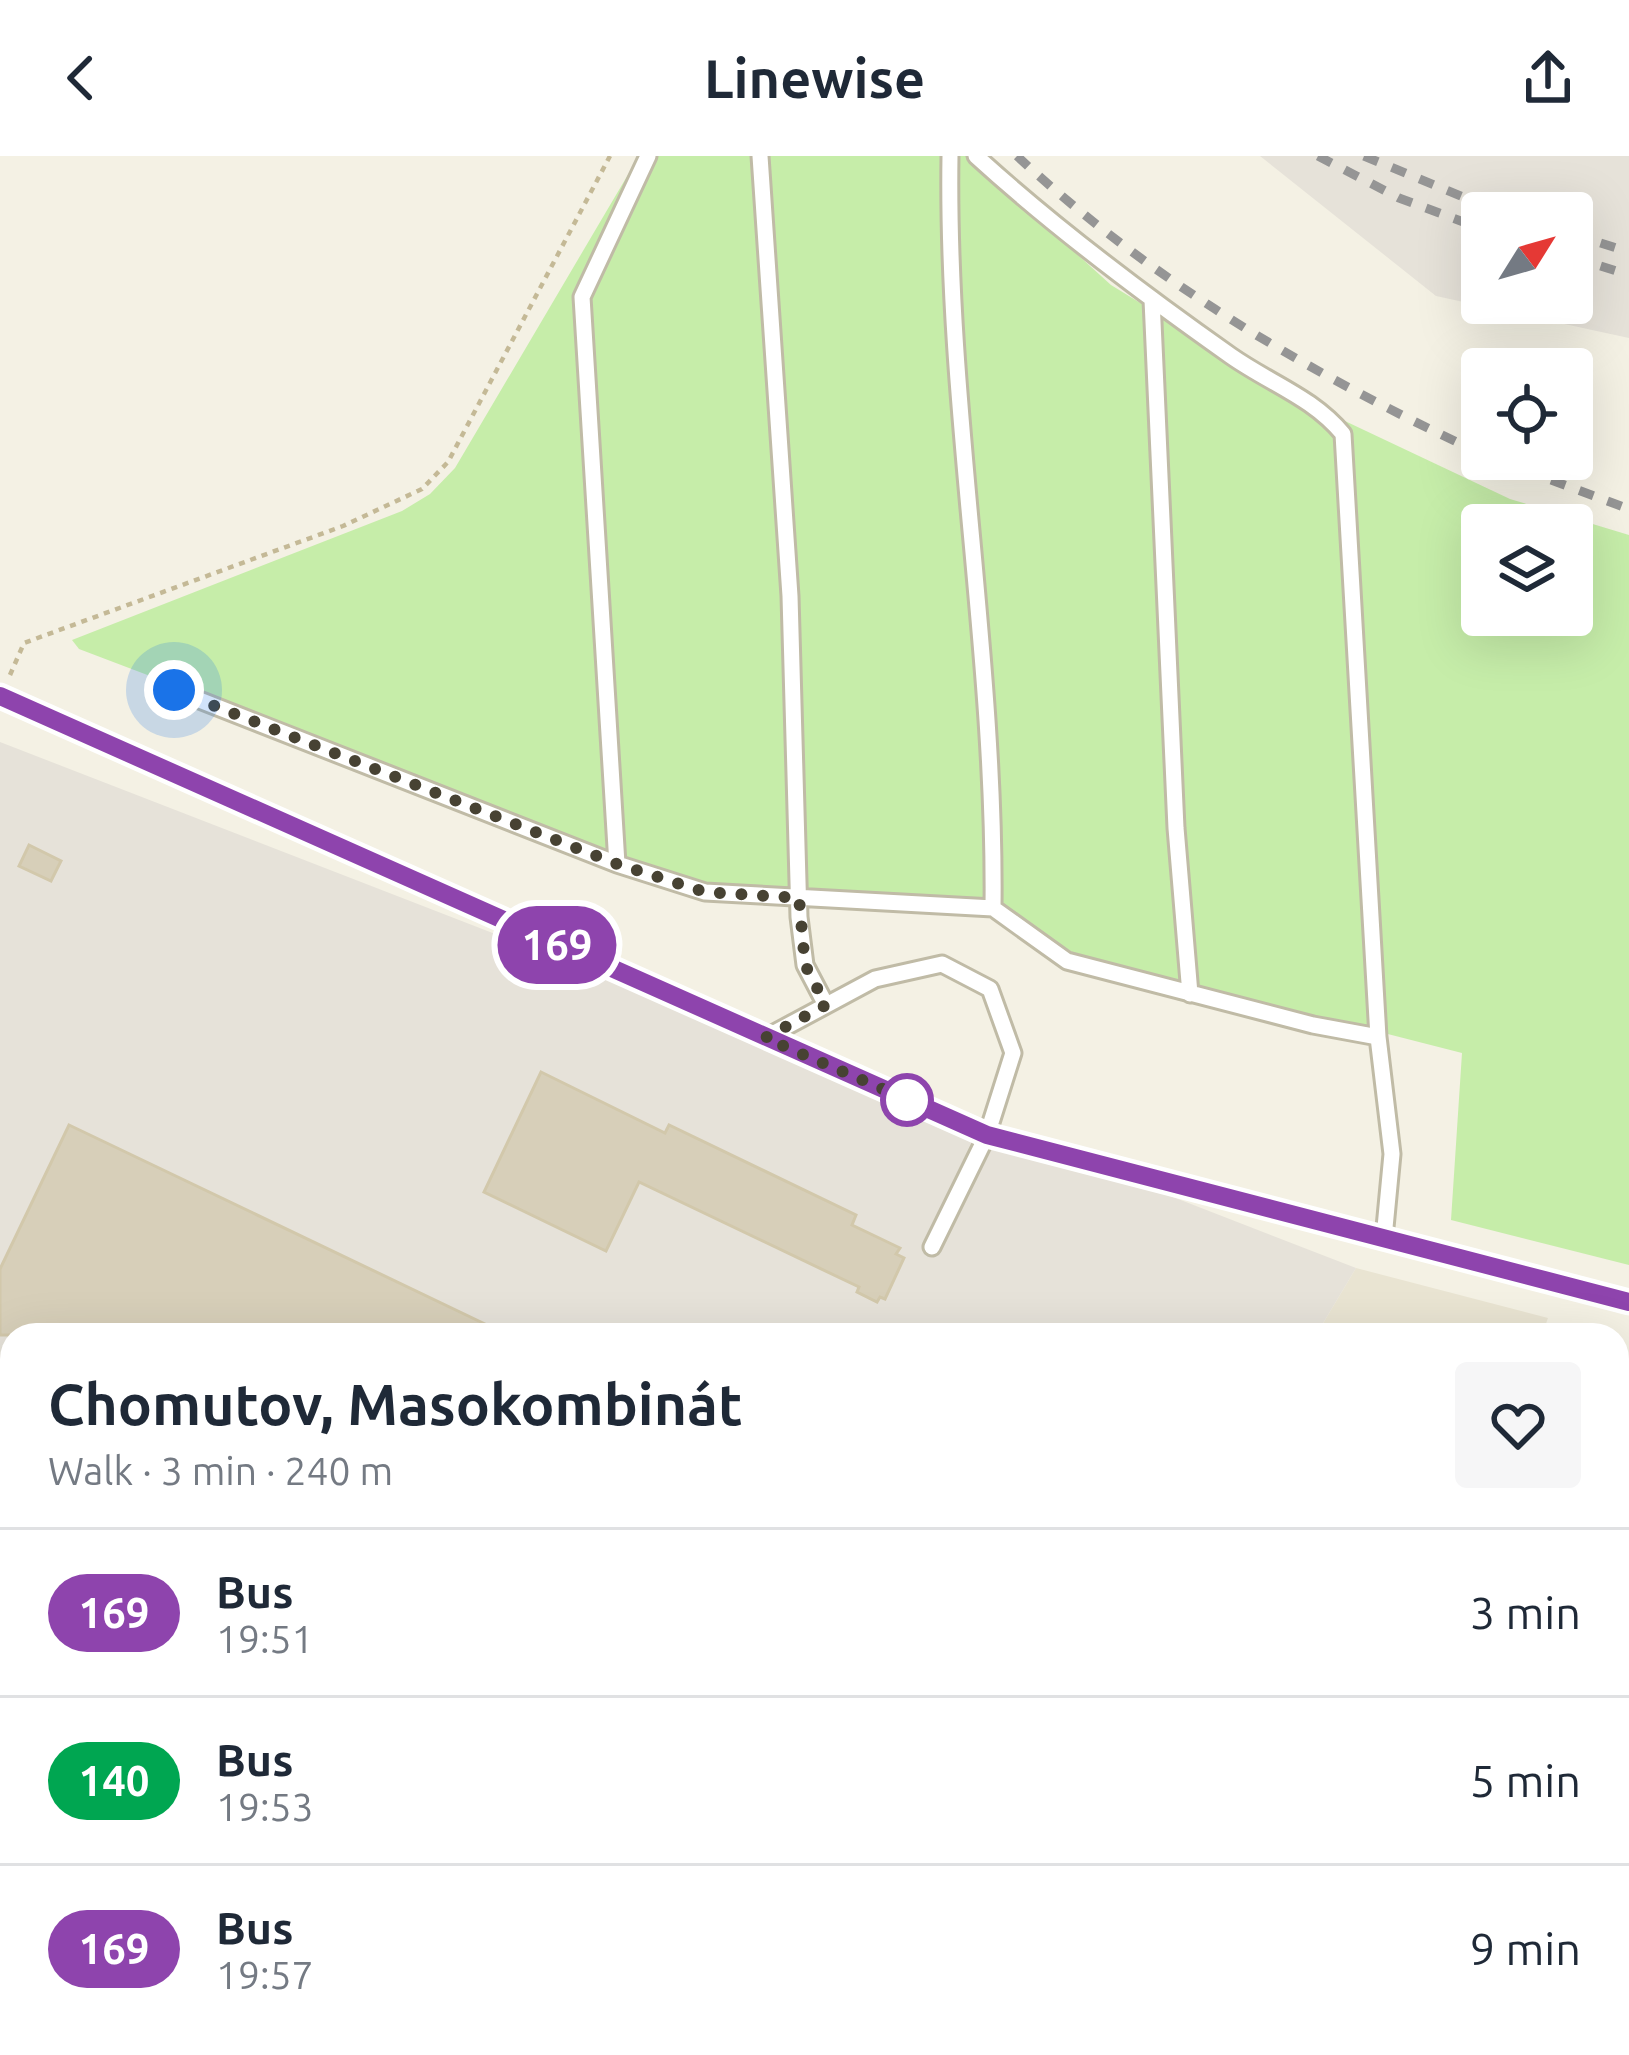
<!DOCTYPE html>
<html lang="en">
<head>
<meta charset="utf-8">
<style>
	:root { --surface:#fff; --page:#f6f6f7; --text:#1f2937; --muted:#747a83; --line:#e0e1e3 }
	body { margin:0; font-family:Ubuntu,sans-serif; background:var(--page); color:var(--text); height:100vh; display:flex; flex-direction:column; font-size:45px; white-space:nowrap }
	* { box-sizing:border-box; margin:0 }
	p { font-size:39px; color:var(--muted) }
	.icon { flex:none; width:66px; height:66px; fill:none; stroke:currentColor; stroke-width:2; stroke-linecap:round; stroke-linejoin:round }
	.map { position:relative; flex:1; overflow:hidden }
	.details { position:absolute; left:0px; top:1167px; width:1629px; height:732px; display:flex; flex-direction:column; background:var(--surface); border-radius:36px 36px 0 0; box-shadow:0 12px 48px #0002 }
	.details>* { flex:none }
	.badge { padding:0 24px; border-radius:39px; font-size:42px; line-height:78px }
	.needle { width:78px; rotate:53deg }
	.fabs { position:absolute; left:1461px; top:36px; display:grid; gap:24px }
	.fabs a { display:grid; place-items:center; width:132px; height:132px; border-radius:12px; background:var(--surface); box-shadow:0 12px 48px #0002; font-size:60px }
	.you { position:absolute; width:60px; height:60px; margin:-30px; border:9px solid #fff; border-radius:50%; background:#1a73e8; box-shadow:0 0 0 18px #1a73e833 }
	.map>.badge { position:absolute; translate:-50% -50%; box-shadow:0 0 0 6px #fff }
	.round { display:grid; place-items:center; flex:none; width:126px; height:126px; border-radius:12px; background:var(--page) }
	.overview { display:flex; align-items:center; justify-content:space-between; height:204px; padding:0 48px }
	h1 { font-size:57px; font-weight:700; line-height:90px }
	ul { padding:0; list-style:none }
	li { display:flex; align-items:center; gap:36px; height:168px; padding:0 48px; border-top:3px solid var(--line) }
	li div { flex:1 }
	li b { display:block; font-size:45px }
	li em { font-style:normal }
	li .badge { min-width:132px; font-weight:700; text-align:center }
	header { display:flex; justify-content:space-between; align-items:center; height:156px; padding:0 48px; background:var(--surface); font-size:54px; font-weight:700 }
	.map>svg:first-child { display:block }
	.residential { fill:#e9e4d2 }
	.industrial { fill:#e6e2d9; fill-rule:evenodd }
	.green { fill:#c6eda9; fill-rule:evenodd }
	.building { fill:#d7cfb9; stroke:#d2c8ab; stroke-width:3 }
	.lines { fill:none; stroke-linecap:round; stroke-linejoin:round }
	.service-casing { stroke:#c0bba6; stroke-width:21 }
	.tertiary-casing { stroke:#c0bba6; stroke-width:42 }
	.path { stroke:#c4b996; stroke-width:4.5; stroke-dasharray:6 6; stroke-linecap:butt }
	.service { stroke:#fff; stroke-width:15 }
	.tertiary { stroke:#fff; stroke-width:36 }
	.rail { stroke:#959595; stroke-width:9; stroke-dasharray:15 15; stroke-linecap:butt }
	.line-casing { stroke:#fff; stroke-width:27 }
	.line { stroke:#8e44ad; stroke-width:18 }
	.walk { stroke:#474233; stroke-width:12; stroke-dasharray:0 21.6 }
	.stop-dot { fill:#fff; stroke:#8e44ad; stroke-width:6 }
</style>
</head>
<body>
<header><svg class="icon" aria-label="back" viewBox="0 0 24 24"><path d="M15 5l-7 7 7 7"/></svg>Linewise<svg class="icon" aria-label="share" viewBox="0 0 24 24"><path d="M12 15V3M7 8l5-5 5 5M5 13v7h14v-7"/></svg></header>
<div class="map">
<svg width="1629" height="1899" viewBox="0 0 1629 1899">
	<rect width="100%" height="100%" fill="#f4f1e4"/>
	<path class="residential" d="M 1356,1112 L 1548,1162 L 1542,1179 L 1316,1179 Z"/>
	<path class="industrial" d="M 1260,0 L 1629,0 L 1629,182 L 1436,140 ZM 1482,57 L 1572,57 L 1572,147 L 1482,147 Z
		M 0,586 L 1356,1112 L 1316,1179 L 12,1179 L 12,1570 L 0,1565 Z
		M 662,1887 L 942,1887 L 935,1899 L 687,1899 Z"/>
	<path class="green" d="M 639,0 L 969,0 L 1111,129 L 1292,240 L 1510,343 L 1629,379 L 1629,1109 L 1451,1064 L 1462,897 L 1075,798 L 988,742 L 700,729 L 79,493 L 72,484 L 402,355 L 430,338 L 455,312 ZM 1482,369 L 1572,369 L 1572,459 L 1482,459 Z
		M 1629,1715 L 1629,1883 L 1620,1899 L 1354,1899 L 1361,1887 L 1617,1887 L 1617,1723 Z"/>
	<path class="building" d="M 29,689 L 61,705 L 51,725 L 19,710 Z
		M 541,916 L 665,977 L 669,969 L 856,1059 L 852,1069 L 900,1092 L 896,1098 L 904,1102 L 885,1143 L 880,1141 L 877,1146 L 857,1136 L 859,1131 L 639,1026 L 606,1095 L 484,1036 Z
		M 69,969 L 508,1179 L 0,1179 L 0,1113 Z"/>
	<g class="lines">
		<defs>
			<path id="service" d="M 760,0 L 790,440 L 799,761 L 805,809 L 826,849
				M 950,0 C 946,251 996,501 993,752
				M 1152,144 L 1176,672 L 1190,838
				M 174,534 L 617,708 L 705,736 L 993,752 L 1067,805 L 1313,869 L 1378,881 L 1343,278 C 1312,241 1271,228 1231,200 C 1143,138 1056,73 976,0
				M 0,540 L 987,979 L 1629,1146
				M 617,708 L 582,141 L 648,0
				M 1378,881 L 1392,998 L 1384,1082
				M 765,882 L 875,823 L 942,808 L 990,833 L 1013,897 L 987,979 L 932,1091
				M 0,1524 L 12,1530
				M 1617,1687 L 1629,1680"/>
			<path id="tertiary" d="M 0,1625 L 12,1632
				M 515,1887 L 541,1899"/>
		</defs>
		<use href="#service" class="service-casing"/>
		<use href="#tertiary" class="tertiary-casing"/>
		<path class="path" d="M 10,519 L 24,487 L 343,370 L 422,333 L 448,306 L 610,0
			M 1084,1899 L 1087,1887"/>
		<use href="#service" class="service"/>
		<use href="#tertiary" class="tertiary"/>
		<path class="rail" d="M 1017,0 C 1154,128 1313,219 1482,298
			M 1318,0 L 1399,42 L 1482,73
			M 1364,0 L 1502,57
			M 1572,78 L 1629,96
			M 1572,101 L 1629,119
			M 1495,303 L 1629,353"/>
	</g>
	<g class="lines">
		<defs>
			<path id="line" d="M 0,540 L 987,979 L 1629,1146"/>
		</defs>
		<use href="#line" class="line-casing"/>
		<use href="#line" class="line"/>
		<path class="walk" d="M 174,534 L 617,708 L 705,736 L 799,742 L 805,809 L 826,849 L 765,882 L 913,946 L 907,944"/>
	</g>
	<circle class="stop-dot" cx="907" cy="944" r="24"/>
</svg>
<div class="fabs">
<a><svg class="needle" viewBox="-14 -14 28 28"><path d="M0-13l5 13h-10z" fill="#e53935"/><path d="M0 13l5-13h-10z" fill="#747a83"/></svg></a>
<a><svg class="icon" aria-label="locate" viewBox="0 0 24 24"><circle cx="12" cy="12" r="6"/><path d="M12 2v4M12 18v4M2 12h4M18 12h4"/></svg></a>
<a><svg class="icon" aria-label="layers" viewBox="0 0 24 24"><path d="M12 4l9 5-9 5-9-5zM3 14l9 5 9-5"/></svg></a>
</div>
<div class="you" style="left:174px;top:534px"></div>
<b class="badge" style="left:557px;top:789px;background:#8e44ad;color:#fff">169</b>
<section class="details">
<div class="overview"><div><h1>Chomutov, Masokombinát</h1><p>Walk · 3 min · 240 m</p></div><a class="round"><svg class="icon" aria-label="heart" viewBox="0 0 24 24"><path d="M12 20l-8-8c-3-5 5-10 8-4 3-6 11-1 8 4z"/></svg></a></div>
<ul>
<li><span class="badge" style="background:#8e44ad;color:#fff">169</span><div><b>Bus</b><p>19:51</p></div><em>3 min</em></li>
<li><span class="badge" style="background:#00a651;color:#fff">140</span><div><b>Bus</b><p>19:53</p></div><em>5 min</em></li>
<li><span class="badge" style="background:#8e44ad;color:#fff">169</span><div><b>Bus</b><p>19:57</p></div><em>9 min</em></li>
</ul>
</section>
</div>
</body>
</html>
